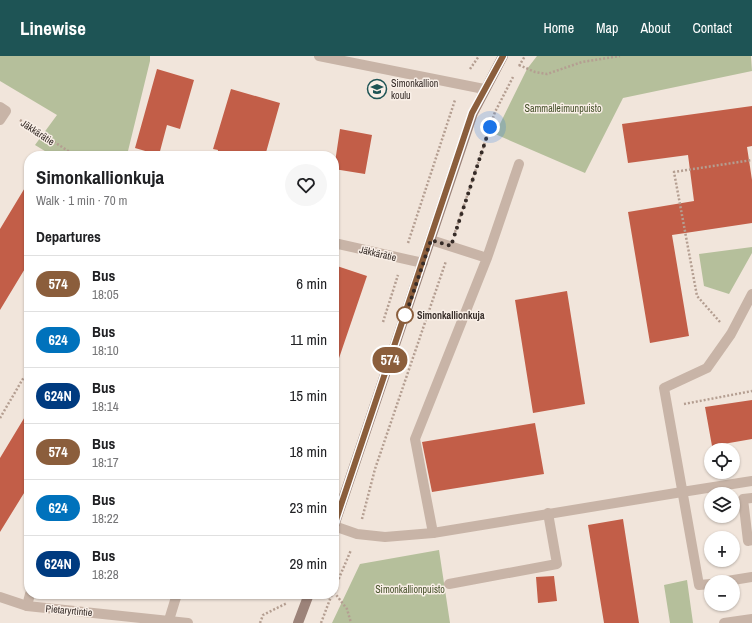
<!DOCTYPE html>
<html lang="en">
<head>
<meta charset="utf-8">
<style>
	:root { --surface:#fff; --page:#f6f6f6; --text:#202124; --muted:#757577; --line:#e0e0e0; --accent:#1e5455 }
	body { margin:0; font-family:"Archivo Narrow",sans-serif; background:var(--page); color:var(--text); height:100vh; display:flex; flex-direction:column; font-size:15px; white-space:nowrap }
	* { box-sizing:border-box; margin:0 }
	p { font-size:13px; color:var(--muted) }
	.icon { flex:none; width:22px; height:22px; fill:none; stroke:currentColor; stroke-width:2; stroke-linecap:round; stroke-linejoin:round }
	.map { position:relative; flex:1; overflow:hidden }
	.drawer { position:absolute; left:24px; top:95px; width:315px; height:448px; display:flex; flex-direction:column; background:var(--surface); border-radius:16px; box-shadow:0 1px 3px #0004 }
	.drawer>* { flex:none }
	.badge { padding:0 8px; border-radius:13px; font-size:14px; line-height:26px }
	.fabs { position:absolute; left:704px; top:387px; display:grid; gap:8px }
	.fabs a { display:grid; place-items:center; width:36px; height:36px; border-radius:50%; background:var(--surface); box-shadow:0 1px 3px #0004; font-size:20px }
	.you { position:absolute; width:20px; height:20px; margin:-10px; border:3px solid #fff; border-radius:50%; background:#1a73e8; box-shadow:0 0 0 6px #1a73e833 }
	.map>.badge { position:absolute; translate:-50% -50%; box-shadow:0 0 0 2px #fff }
	h2 { padding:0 12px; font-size:15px; line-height:36px }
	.round { display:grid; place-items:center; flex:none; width:42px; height:42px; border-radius:21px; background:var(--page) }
	.headline { display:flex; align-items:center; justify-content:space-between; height:68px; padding:0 12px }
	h1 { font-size:19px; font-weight:700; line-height:30px }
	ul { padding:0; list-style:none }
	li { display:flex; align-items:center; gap:12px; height:56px; padding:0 12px; border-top:1px solid var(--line) }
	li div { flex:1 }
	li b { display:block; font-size:15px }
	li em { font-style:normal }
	li .badge { min-width:44px; font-weight:700; text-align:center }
	header { display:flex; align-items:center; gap:24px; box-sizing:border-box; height:56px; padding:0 20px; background:var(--accent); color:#fff }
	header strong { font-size:19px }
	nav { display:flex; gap:22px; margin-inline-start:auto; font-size:14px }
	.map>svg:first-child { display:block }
	.green { fill:#b5bf9b }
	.building { fill:#c25e48 }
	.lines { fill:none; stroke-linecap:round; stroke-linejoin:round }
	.path { stroke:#b49e91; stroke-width:2.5; stroke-dasharray:2 2; stroke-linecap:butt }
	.lane { stroke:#c8b4a7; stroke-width:10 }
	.street { stroke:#c8b4a7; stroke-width:10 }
	.secondary { stroke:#9c8379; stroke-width:10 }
	.line-casing { stroke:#fff; stroke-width:9 }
	.line { stroke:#8b5e3c; stroke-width:6 }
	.walk { stroke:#352b27; stroke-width:4; stroke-dasharray:0 7.2 }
	.stop-dot { fill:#fff; stroke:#8b5e3c; stroke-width:2 }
	.labels { text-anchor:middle; stroke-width:3; stroke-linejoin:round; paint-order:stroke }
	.poi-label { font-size:10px; fill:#352b27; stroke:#f9efe7; text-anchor:start }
	.park-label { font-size:10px; fill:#47522c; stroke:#f9efe7 }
	.street-label { font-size:10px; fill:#352b27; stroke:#f9efe7 }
	.stop-label { font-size:10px; font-weight:bold; fill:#352b27; stroke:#f9efe7; text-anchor:start }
</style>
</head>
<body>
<header>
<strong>Linewise</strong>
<nav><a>Home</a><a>Map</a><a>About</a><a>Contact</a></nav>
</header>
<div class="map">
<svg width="752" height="567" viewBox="0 0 752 567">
	<rect width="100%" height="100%" fill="#f1e5db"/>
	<path class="green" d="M 0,0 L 150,0 L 150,5 L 128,95 L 135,100 L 53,100 L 35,89 L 57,59 L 0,25 Z
		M 537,0 L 751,0 L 752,15 L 623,42 L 585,117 L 495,78 L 527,13 Z
		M 752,191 L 752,197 L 729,238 L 704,230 L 699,198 Z
		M 439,494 L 450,567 L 332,567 L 360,508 Z
		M 687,524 L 693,567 L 670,567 L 664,529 Z"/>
	<path class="building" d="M 157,13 L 194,24 L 180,73 L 167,69 L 159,99 L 135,92 Z
		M 231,33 L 280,47 L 265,100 L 217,100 L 218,94 L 213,93 Z
		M 752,50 L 752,90 L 747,91 L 752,124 L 752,167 L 672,179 L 689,280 L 650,287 L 628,156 L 694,145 L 688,99 L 628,107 L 622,68 Z
		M 340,73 L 372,79 L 365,118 L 334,113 Z
		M 29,125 L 29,206 L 0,254 L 0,173 Z
		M 334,209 L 367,220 L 337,308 L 334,307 Z
		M 567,235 L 585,348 L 533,357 L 515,244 Z
		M 752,344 L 752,383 L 712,390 L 705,351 Z
		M 29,354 L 29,429 L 0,476 L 0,402 Z
		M 535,367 L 544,418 L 432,436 L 422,386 Z
		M 623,463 L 639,567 L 604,567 L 588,469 Z
		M 554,520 L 557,545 L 538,547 L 536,521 Z"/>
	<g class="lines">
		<path class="path" d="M 519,9 L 535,16 L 547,18 L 582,6 L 620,0
			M 519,10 L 525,0
			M 470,13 L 479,0
			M 20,64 L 76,100
			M 455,176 L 495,56 L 513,21
			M 408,187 L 455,44
			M 383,266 L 398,219
			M 720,266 L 697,240 L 674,116 L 752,104
			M 684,348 L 752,335
			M 0,362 L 24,321 L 29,322
			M 362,463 L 375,413 L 446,205
			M 334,534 L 351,494
			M 334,536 L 347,553 L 351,567
			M 260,567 L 263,559 L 287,547
			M 321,567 L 332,538"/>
		<path class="lane" d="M 319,0 L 484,33
			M 431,184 L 487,202 L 519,108
			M 682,436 L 752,425
			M 752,442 L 743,443 L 748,485 L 752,484
			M 433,477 L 415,383 L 487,202
			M 721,526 L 752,521
			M 449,528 L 557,508 L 548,457
			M 711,528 L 699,529 L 664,332 L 707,312 L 731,278 L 752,238
			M 27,550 L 30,538
			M 169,564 L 177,538
			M 724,567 L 752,563"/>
		<path class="street" d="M 0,51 L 6,55 L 0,64
			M 334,187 L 423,207
			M 334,470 L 357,478 L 385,481 L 433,477 L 682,436
			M 0,541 L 27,550 L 188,567"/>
		<path class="secondary" d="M 334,470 L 473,57 L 503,0
			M 298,567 L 309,538"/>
	</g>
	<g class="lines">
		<defs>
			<path id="line" d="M 334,470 L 472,57 L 503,0"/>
		</defs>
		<use href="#line" class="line-casing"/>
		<use href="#line" class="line"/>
		<path class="walk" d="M 405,259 L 404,264 L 431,184 L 451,190 L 490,71"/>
	</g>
	<defs>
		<symbol id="school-ring" viewBox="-11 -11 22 22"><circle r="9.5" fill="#f9efe7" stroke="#1e5455" stroke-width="1.5"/><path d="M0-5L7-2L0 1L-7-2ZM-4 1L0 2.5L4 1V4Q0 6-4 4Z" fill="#1e5455"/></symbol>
	</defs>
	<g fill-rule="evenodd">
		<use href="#school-ring" x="366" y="22" width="22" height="22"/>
	</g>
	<circle class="stop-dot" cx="405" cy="259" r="8"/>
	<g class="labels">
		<g class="poi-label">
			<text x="391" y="31">Simonkallion<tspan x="391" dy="12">koulu</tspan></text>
		</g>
		<g class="park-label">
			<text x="563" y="56">Sammalleimunpuisto</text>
			<text x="410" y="537">Simonkallionpuisto</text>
		</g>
		<g class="street-label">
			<text transform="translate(38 76) rotate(33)" y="4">Jäkkärätie</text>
			<text transform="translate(378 197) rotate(13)" y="4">Jäkkärätie</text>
			<text transform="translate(69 554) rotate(5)" y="4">Pietaryrtintie</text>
		</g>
		<g class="stop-label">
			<text x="417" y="263">Simonkallionkuja</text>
		</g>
	</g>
</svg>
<div class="fabs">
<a><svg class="icon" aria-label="locate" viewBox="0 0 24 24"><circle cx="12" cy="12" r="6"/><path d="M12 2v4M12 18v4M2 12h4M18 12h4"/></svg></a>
<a><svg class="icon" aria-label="layers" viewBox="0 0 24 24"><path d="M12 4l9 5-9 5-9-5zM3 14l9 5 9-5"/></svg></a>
<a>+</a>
<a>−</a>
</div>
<div class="you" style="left:490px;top:71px"></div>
<b class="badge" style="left:390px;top:304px;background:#8b5e3c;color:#fff">574</b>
<section class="drawer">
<div class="headline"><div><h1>Simonkallionkuja</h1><p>Walk · 1 min · 70 m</p></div><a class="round"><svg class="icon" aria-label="heart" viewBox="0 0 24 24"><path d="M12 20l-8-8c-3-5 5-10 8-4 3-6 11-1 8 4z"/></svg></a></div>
<h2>Departures</h2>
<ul>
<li><span class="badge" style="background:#8b5e3c;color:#fff">574</span><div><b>Bus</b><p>18:05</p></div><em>6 min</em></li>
<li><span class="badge" style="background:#0072bc;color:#fff">624</span><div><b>Bus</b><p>18:10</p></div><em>11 min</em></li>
<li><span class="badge" style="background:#003b80;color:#fff">624N</span><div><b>Bus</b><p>18:14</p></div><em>15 min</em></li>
<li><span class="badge" style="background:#8b5e3c;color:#fff">574</span><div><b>Bus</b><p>18:17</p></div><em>18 min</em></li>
<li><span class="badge" style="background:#0072bc;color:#fff">624</span><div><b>Bus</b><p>18:22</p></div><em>23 min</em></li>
<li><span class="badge" style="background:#003b80;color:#fff">624N</span><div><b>Bus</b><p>18:28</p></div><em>29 min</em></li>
</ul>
</section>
</div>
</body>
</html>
